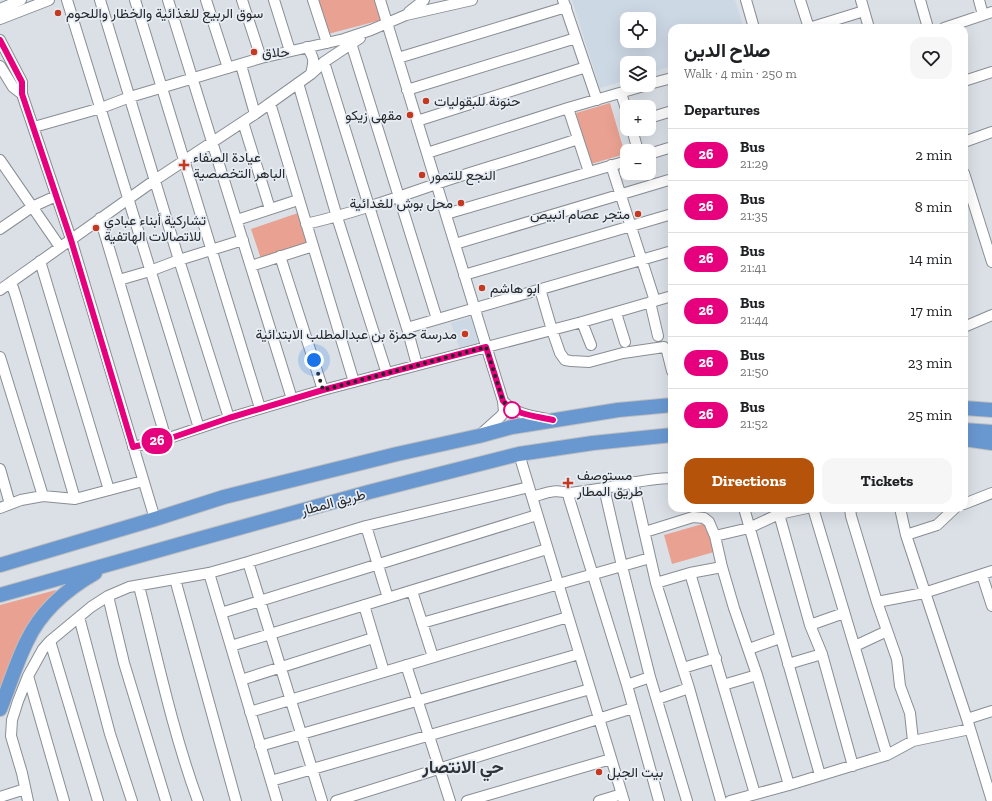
<!DOCTYPE html>
<html lang="en">
<head>
<meta charset="utf-8">
<style>
	:root { --surface:#fff; --page:#f6f6f6; --text:#202124; --muted:#757577; --line:#e0e0e0; --accent:#b45309 }
	body { margin:0; font-family:"Zilla Slab",Vazirmatn,serif; background:var(--page); color:var(--text); height:100vh; display:flex; flex-direction:column; font-size:15px; white-space:nowrap }
	* { box-sizing:border-box; margin:0 }
	p { font-size:13px; color:var(--muted) }
	.icon { flex:none; width:22px; height:22px; fill:none; stroke:currentColor; stroke-width:2; stroke-linecap:round; stroke-linejoin:round }
	.map { position:relative; flex:1; overflow:hidden }
	.panel { position:absolute; left:668px; top:24px; width:300px; height:488px; display:flex; flex-direction:column; background:var(--surface); border-radius:12px; box-shadow:0 4px 16px #0002 }
	.panel>* { flex:none }
	.badge { padding:0 8px; border-radius:13px; font-size:14px; line-height:26px }
	.buttons { position:absolute; left:620px; top:12px; display:grid; gap:8px }
	.buttons a { display:grid; place-items:center; width:36px; height:36px; border-radius:8px; background:var(--surface); box-shadow:0 4px 16px #0002; font-size:20px }
	.you { position:absolute; width:20px; height:20px; margin:-10px; border:3px solid #fff; border-radius:50%; background:#1a73e8; box-shadow:0 0 0 6px #1a73e833 }
	.map>.badge { position:absolute; translate:-50% -50%; box-shadow:0 0 0 2px #fff }
	h2 { padding:0 16px; font-size:15px; line-height:36px }
	.round { display:grid; place-items:center; flex:none; width:42px; height:42px; border-radius:12px; background:var(--page) }
	.headline { display:flex; align-items:center; justify-content:space-between; height:68px; padding:0 16px }
	h1 { font-size:19px; font-weight:800; line-height:30px }
	.primary-button { display:flex; gap:8px; margin-top:auto; padding:8px 16px }
	.primary-button a { flex:1; height:46px; border-radius:12px; background:var(--accent); color:#fff; font-size:16px; font-weight:800; line-height:46px; text-align:center }
	.primary-button a+a { background:var(--page); color:var(--text) }
	ul { padding:0; list-style:none }
	li { display:flex; align-items:center; gap:12px; height:52px; padding:0 16px; border-top:1px solid var(--line) }
	li div { flex:1 }
	li b { display:block; font-size:15px }
	li em { font-style:normal }
	li .badge { min-width:44px; font-weight:700; text-align:center }
	.map>svg:first-child { display:block }
	.built { fill:#cdd8e5; fill-rule:evenodd }
	.green { fill:#e9a191 }
	.lines { fill:none; stroke-linecap:round; stroke-linejoin:round }
	.minor-casing { stroke:#898e94; stroke-width:12 }
	.highway-casing { stroke:#bebebf; stroke-width:16 }
	.minor { stroke:#fff; stroke-width:10 }
	.highway { stroke:#6998d0; stroke-width:14 }
	.line-casing { stroke:#fff; stroke-width:9 }
	.line { stroke:#e6007e; stroke-width:6 }
	.walk { stroke:#25272a; stroke-width:4; stroke-dasharray:0 7.2 }
	.poi-dot { fill:#c4391f; stroke:#e7edf4; stroke-width:1.5 }
	.stop-dot { fill:#fff; stroke:#e6007e; stroke-width:2 }
	.labels { text-anchor:middle; stroke-width:3.5; stroke-linejoin:round; paint-order:stroke }
	.poi-label { font-size:14px; fill:#25272a; stroke:#e7edf4; text-anchor:start }
	.street-label { font-size:14px; fill:#25272a; stroke:#e7edf4 }
	.district-label { font-size:18px; font-weight:bold; fill:#2f3338; stroke:#e7edf4 }
</style>
</head>
<body>
<div class="map">
<svg width="992" height="801" viewBox="0 0 992 801">
	<rect width="100%" height="100%" fill="#dae0e6"/>
	<path class="built" d="M 572,0 L 735,0 L 744,28 L 672,28 L 672,66 L 649,73 L 649,63 L 627,63 L 627,80 L 600,88 ZM 627,19 L 649,19 L 649,41 L 627,41 Z
		M 471,317 L 479,345 L 460,350 L 451,323 Z"/>
	<path class="green" d="M 316,0 L 374,0 L 381,20 L 328,34 Z
		M 610,103 L 625,154 L 591,164 L 576,113 Z
		M 301,212 L 311,243 L 261,259 L 251,229 Z
		M 706,523 L 714,552 L 672,564 L 664,535 Z
		M 56,590 L 52,599 L 0,698 L 0,605 Z"/>
	<g class="lines">
		<defs>
			<path id="minor" d="M 67,0 L 199,428
				M 100,0 L 179,260 L 229,418
				M 135,0 L 260,408
				M 168,0 L 292,399
				M 206,0 L 228,68
				M 242,0 L 261,58
				M 274,0 L 290,51
				M 313,0 L 327,43
				M 380,0 L 503,401 L 504,412 L 501,416 L 481,434
				M 563,0 L 597,100
				M 746,0 L 754,28
				M 800,0 L 809,28
				M 861,0 L 869,28
				M 920,0 L 928,28
				M 979,0 L 983,15
				M 0,9 L 21,0
				M 409,12 L 424,0
				M 0,19 L 49,0
				M 809,28 L 864,11
				M 944,28 L 992,12
				M 0,40 L 22,82 L 22,94 L 71,239 L 155,519
				M 351,43 L 437,319
				M 307,47 C 315,59 314,61 311,74
				M 398,58 L 566,7
				M 324,62 L 407,328 L 417,365
				M 241,65 L 255,114
				M 0,66 L 13,87 L 22,94
				M 964,81 L 992,72
				M 298,83 L 337,217 L 387,374
				M 649,84 L 672,78
				M 407,90 L 576,38
				M 621,93 L 627,112
				M 270,103 L 354,382
				M 568,108 L 589,172
				M 649,118 L 672,111
				M 417,121 L 586,67
				M 243,122 L 270,209
				M 34,127 L 101,108 L 130,97 L 261,58 L 344,39 L 371,30 L 406,15 L 472,0
				M 632,129 L 638,151
				M 964,142 L 992,132
				M 427,153 L 568,108 L 647,85
				M 649,154 L 672,147
				M 0,160 L 60,247
				M 611,165 L 655,301
				M 964,173 L 992,262
				M 446,214 L 627,161
				M 100,218 L 166,439
				M 237,220 L 298,200
				M 306,224 C 350,214 393,199 436,184 C 483,168 531,155 578,139
				M 0,229 L 32,207 L 56,196
				M 455,244 L 672,179
				M 280,256 L 323,390
				M 40,261 L 109,490
				M 251,266 L 313,246
				M 464,275 L 672,214
				M 119,280 L 150,271 L 179,260 L 243,240
				M 11,282 L 16,297 L 75,499
				M 540,289 L 552,330 L 560,353 L 565,360 L 571,361 L 589,362 L 623,353 L 664,347 L 667,351
				M 0,290 L 155,180 L 255,114 L 311,74 L 324,62 L 360,38
				M 650,302 L 658,336
				M 616,313 L 625,342
				M 582,322 L 591,345
				M 964,327 L 992,315
				M 407,328 L 672,251
				M 672,350 L 667,351 L 672,371
				M 0,357 L 43,496
				M 503,401 C 514,414 532,416 548,419
				M 133,447 L 166,439 L 229,418 L 323,390 L 582,322 L 672,296
				M 519,454 L 624,801
				M 0,469 L 10,504
				M 633,482 L 656,583 L 689,688 L 721,801
				M 604,488 L 622,566 L 650,677 L 687,801
				M 570,494 L 569,498 L 627,685 L 659,801
				M 532,497 C 546,493 556,488 570,494 L 571,493 C 582,491 594,490 605,488 C 627,484 649,478 672,478
				M 964,504 L 992,493
				M 0,508 L 21,500 L 43,496 L 75,499 L 143,481
				M 744,508 L 820,775
				M 778,508 L 779,514 L 810,625 L 822,654 L 853,766
				M 813,508 L 887,755
				M 850,508 L 851,516 L 877,602 L 897,659 L 900,686 L 910,713 L 913,741
				M 900,508 L 906,535 L 967,719 L 992,801
				M 366,526 L 388,598
				M 645,532 L 693,517 L 704,518 L 709,522 L 715,536 L 722,567 L 734,608 L 757,675 L 789,785
				M 906,535 L 937,525 L 955,508
				M 715,536 L 749,528 L 779,514 L 807,508
				M 248,562 L 322,801
				M 209,573 L 277,801
				M 690,573 L 755,794
				M 982,575 L 992,606
				M 175,579 L 236,801
				M 656,583 L 690,573 L 722,567
				M 139,586 C 157,657 173,733 198,801
				M 412,591 L 433,657
				M 108,596 L 124,663 L 166,801
				M 877,602 L 924,593 L 992,571
				M 364,605 L 384,672
				M 221,613 L 537,515
				M 79,617 L 110,734 L 132,801
				M 422,623 L 650,558
				M 810,625 L 844,613
				M 50,641 L 98,801
				M 231,646 L 547,549
				M 855,646 L 887,631
				M 749,649 L 780,638
				M 788,664 L 822,654
				M 406,665 L 450,801
				M 683,668 L 716,658
				M 28,676 L 64,801
				M 241,680 L 373,638
				M 627,685 L 650,677
				M 723,685 L 757,675
				M 657,699 L 689,688
				M 250,712 L 568,617
				M 967,719 L 992,711
				M 260,746 L 579,654
				M 271,781 L 590,689
				M 0,797 L 25,789
				M 28,801 L 22,773 L 11,736 L 12,720 L 18,701 L 28,676 L 43,649 L 50,641 L 91,607 L 108,596 L 129,587 L 209,573 L 248,562 L 366,526 L 529,487
				M 336,801 L 633,708
				M 467,801 L 611,759
				M 599,801 L 622,794
				M 730,801 L 789,785 L 887,755 L 913,741 L 970,729"/>
			<path id="highway" d="M 964,408 L 992,410
				M 964,430 L 992,432
				M 964,439 L 992,443
				M 0,565 L 155,519 L 224,497 L 397,454 L 479,436 L 512,427 L 618,410 L 672,405
				M 0,595 L 195,540 L 369,492 L 519,454 L 593,443 L 672,435
				M 0,709 C 9,687 16,663 27,641 C 41,611 67,589 95,573"/>
		</defs>
		<use href="#minor" class="minor-casing"/>
		<use href="#highway" class="highway-casing"/>
		<use href="#minor" class="minor"/>
		<use href="#highway" class="highway"/>
	</g>
	<g class="lines">
		<defs>
			<path id="line" d="M 0,40 L 22,82 L 22,94 L 71,240 L 133,447 L 171,438 L 229,418 L 323,390 L 486,347 L 503,401 C 514,415 536,416 553,420"/>
		</defs>
		<use href="#line" class="line-casing"/>
		<use href="#line" class="line"/>
		<path class="walk" d="M 314,360 L 323,390 L 486,347 L 503,401 L 512,410"/>
	</g>
	<g class="poi-dot">
		<circle cx="58" cy="13" r="4"/>
		<circle cx="254" cy="52" r="4"/>
		<circle cx="426" cy="101" r="4"/>
		<circle cx="410" cy="115" r="4"/>
		<path d="M182 159h4v4h4v4h-4v4h-4v-4h-4v-4h4z"/>
		<circle cx="422" cy="175" r="4"/>
		<circle cx="461" cy="203" r="4"/>
		<circle cx="638" cy="214" r="4"/>
		<circle cx="96" cy="228" r="4"/>
		<circle cx="482" cy="288" r="4"/>
		<circle cx="465" cy="334" r="4"/>
		<path d="M566 477h4v4h4v4h-4v4h-4v-4h-4v-4h4z"/>
		<circle cx="599" cy="772" r="4"/>
	</g>
	<circle class="stop-dot" cx="512" cy="410" r="8"/>
	<g class="labels">
		<g class="poi-label">
			<text x="66" y="18">سوق الربيع للغذائية والخظار واللحوم</text>
			<text x="262" y="57">حلاق</text>
			<text x="434" y="106">حنونة للبقوليات</text>
			<text x="402" y="120" text-anchor="end">مقهى زيكو</text>
			<text x="193" y="162">عيادة الصفاء<tspan x="193" dy="16">الباهر التخصصية</tspan></text>
			<text x="430" y="180">النجع للتمور</text>
			<text x="453" y="208" text-anchor="end">محل بوش للغدائية</text>
			<text x="630" y="219" text-anchor="end">متجر عصام انبيص</text>
			<text x="104" y="225">تشاركية أبناء عبادي<tspan x="104" dy="16">للاتصالات الهاتفية</tspan></text>
			<text x="490" y="293">ابو هاشم</text>
			<text x="457" y="339" text-anchor="end">مدرسة حمزة بن عبدالمطلب الابتدائية</text>
			<text x="577" y="480">مستوصف<tspan x="577" dy="16">طريق المطار</tspan></text>
			<text x="607" y="777">بيت الجبل</text>
		</g>
		<g class="street-label">
			<text transform="translate(333 502) rotate(-15)" y="5">طريق المطار</text>
		</g>
		<g class="district-label">
			<text x="463" y="773">حي الانتصار</text>
		</g>
	</g>
</svg>
<div class="buttons">
<a><svg class="icon" aria-label="locate" viewBox="0 0 24 24"><circle cx="12" cy="12" r="6"/><path d="M12 2v4M12 18v4M2 12h4M18 12h4"/></svg></a>
<a><svg class="icon" aria-label="layers" viewBox="0 0 24 24"><path d="M12 4l9 5-9 5-9-5zM3 14l9 5 9-5"/></svg></a>
<a>+</a>
<a>−</a>
</div>
<div class="you" style="left:314px;top:360px"></div>
<b class="badge" style="left:157px;top:441px;background:#e6007e;color:#fff">26</b>
<section class="panel">
<div class="headline"><div><h1>صلاح الدين</h1><p>Walk · 4 min · 250 m</p></div><a class="round"><svg class="icon" aria-label="heart" viewBox="0 0 24 24"><path d="M12 20l-8-8c-3-5 5-10 8-4 3-6 11-1 8 4z"/></svg></a></div>
<h2>Departures</h2>
<ul>
<li><span class="badge" style="background:#e6007e;color:#fff">26</span><div><b>Bus</b><p>21:29</p></div><em>2 min</em></li>
<li><span class="badge" style="background:#e6007e;color:#fff">26</span><div><b>Bus</b><p>21:35</p></div><em>8 min</em></li>
<li><span class="badge" style="background:#e6007e;color:#fff">26</span><div><b>Bus</b><p>21:41</p></div><em>14 min</em></li>
<li><span class="badge" style="background:#e6007e;color:#fff">26</span><div><b>Bus</b><p>21:44</p></div><em>17 min</em></li>
<li><span class="badge" style="background:#e6007e;color:#fff">26</span><div><b>Bus</b><p>21:50</p></div><em>23 min</em></li>
<li><span class="badge" style="background:#e6007e;color:#fff">26</span><div><b>Bus</b><p>21:52</p></div><em>25 min</em></li>
</ul>
<div class="primary-button"><a>Directions</a><a>Tickets</a></div>
</section>
</div>
</body>
</html>
